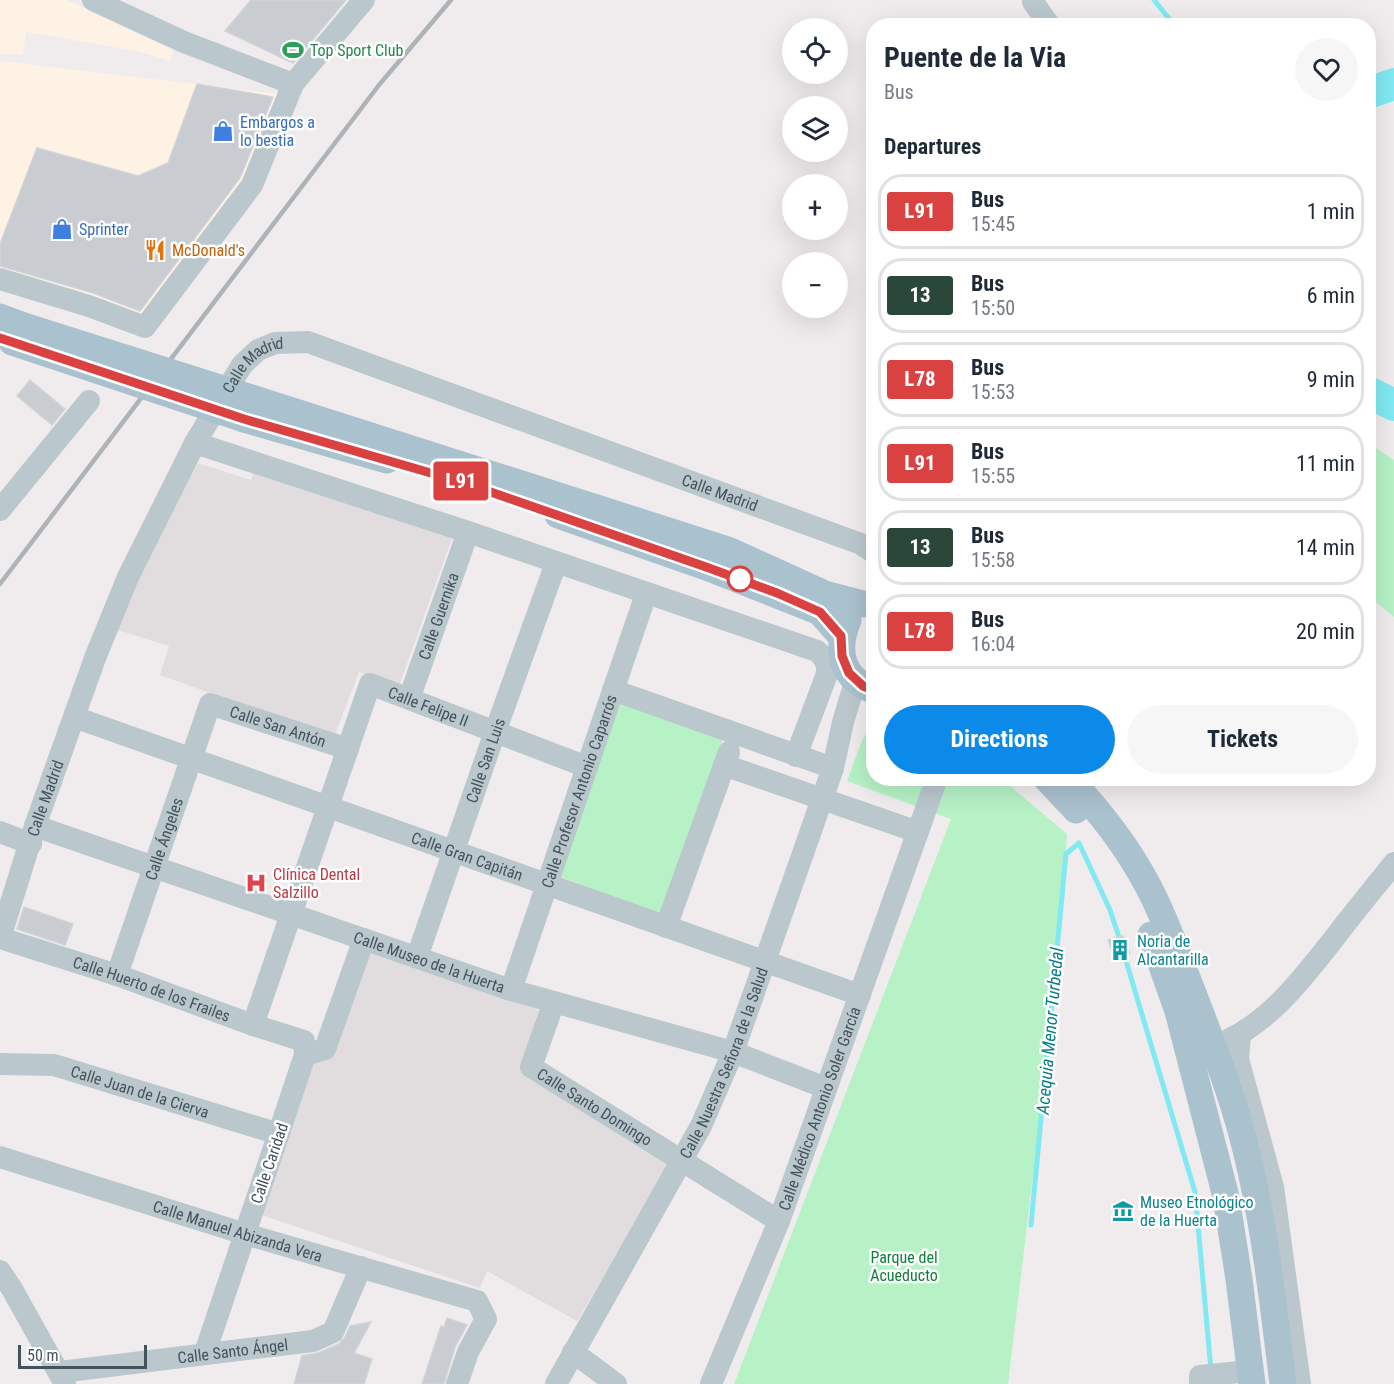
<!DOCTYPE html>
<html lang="en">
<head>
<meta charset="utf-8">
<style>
	:root { --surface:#fff; --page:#f6f6f7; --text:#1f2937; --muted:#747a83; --line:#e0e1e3; --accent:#0c8aea }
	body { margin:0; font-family:"Roboto Condensed",sans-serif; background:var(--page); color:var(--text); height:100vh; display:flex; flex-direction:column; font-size:22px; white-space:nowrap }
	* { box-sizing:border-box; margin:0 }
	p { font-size:20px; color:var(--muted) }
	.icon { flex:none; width:33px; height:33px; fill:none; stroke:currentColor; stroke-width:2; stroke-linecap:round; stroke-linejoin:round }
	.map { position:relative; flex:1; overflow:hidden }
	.side { position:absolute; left:866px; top:18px; width:510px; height:768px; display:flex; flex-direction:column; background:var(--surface); border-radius:24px; box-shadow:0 6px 24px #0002 }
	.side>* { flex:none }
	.badge { padding:0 12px; border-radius:4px; font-size:21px; line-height:39px }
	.tools { position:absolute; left:782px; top:18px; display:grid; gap:12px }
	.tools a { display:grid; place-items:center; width:66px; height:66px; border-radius:50%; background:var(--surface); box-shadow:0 6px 24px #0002; font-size:30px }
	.scale { position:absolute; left:18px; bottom:15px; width:129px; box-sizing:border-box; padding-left:6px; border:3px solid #44535b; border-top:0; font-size:16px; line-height:21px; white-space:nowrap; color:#44535b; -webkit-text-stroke:4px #fff; paint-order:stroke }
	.map>.badge { position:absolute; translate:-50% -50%; box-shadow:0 0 0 3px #fff }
	h2 { padding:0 18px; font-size:22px; line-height:54px }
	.round { display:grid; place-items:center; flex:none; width:63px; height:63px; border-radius:32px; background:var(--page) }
	.summary { display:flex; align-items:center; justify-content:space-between; height:102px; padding:0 18px }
	h1 { font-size:28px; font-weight:700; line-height:45px }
	.action { display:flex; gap:12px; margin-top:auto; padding:12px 18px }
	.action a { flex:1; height:69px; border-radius:36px; background:var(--accent); color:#fff; font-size:24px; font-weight:700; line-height:69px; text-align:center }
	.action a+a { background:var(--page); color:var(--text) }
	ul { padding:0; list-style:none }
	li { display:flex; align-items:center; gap:18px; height:75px; margin:0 12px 9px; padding:0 6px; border:3px solid var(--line); border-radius:24px }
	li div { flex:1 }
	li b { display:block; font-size:22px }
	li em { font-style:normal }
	li .badge { min-width:66px; font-weight:700; text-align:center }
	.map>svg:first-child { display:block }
	.commercial { fill:#fdf2e3 }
	.education { fill:#e1dddf }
	.green { fill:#b6f2c6 }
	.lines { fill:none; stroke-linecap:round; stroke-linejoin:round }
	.stream { stroke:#80e9f2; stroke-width:5 }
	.river { stroke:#80e9f2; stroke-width:32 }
	.building { fill:#c9cdd2; stroke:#d0d4d9; stroke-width:1.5 }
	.minor { stroke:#bac7cd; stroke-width:22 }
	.major { stroke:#aac1ce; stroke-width:27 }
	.rail { stroke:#aeb3b8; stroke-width:4.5 }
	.major-bridge { stroke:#aac1ce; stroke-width:27 }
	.line-casing { stroke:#fff; stroke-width:14 }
	.line { stroke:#da4241; stroke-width:9 }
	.stop-dot { fill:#fff; stroke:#da4241; stroke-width:3 }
	.labels { text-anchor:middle; stroke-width:5; stroke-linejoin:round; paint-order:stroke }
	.leisure-label { font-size:16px; fill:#27864d; stroke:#fff; text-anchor:start }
	.shop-label { font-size:16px; fill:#366cbe; stroke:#fff; text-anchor:start }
	.food-label { font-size:16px; fill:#c56008; stroke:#fff; text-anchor:start }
	.street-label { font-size:16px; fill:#44535b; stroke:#fff }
	.health-label { font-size:16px; fill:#be3a42; stroke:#fff; text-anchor:start }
	.culture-label { font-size:16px; fill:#0d838f; stroke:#fff; text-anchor:start }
	.park-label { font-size:16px; fill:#10813a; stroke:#fff }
	.water-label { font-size:18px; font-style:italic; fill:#067e88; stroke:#fff }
</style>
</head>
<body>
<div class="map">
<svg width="1394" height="1384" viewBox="0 0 1394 1384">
	<rect width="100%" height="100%" fill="#f0eced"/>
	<path class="commercial" d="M 0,0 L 67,0 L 174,51 L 170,61 L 137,51 L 26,32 L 23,55 L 0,54 Z
		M 0,61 L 288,95 L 244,196 L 145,327 L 0,276 Z"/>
	<path class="education" d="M 198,463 L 251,480 L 254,472 L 454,533 L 399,686 L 359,672 L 334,737 L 160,675 L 169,646 L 118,630 L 148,555 Z
		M 366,952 L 539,1010 L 523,1067 L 671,1165 L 577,1321 L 487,1271 L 480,1288 L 258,1214 L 317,1054 Z"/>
	<path class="green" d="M 1368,443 L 1394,460 L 1394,617 L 1368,596 Z
		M 619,696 L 724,735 L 661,915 L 559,876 Z
		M 873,723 L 873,778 L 1002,779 L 1067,834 L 1058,967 L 1008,1384 L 734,1384 L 951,819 L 847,781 L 863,738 Z"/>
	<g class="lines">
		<path class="stream" d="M 1154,0 L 1175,26
			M 1031,1225 L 1066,854 L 1079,843 L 1110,910 L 1118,934 L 1195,1192 L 1211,1370"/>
		<path class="river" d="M 1368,93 L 1394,84
			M 1368,392 L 1394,405"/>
	</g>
	<path class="building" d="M 251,0 L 346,0 L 293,63 L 225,31 Z
		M 197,84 L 273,97 L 240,178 L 140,311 L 93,293 L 0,266 L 0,244 L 37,148 L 138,176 L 168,163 Z
		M 30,380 L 65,409 L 52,425 L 17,396 Z
		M 24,907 L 73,924 L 65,945 L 17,929 Z
		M 1123,936 L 1130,953 L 1116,961 L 1108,940 Z
		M 447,1318 L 467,1325 L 455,1347 L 444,1384 L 422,1384 L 441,1326 L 444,1327 Z
		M 371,1322 L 354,1353 L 372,1359 L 364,1384 L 294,1384 L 302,1356 L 318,1353 L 339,1344 L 345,1337 L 350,1326 Z"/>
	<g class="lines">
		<g class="minor">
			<path d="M 1033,2 L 1050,26"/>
			<path d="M 293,84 L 364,0"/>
			<path d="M 0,279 L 89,306 L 145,327 L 252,185 L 293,84 L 184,42 L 93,0"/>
			<path d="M 195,443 L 468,532 L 817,651 C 825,659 828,663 827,674 L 796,756"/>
			<path d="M 0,510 L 89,401"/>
			<path d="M 613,690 L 833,768"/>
			<path id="s1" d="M 409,699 L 468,532"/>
			<path id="s2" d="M 74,717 L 860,995"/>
			<path d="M 724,765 L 918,832"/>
			<path id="s3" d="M 35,826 L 511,990 L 733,1052 L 826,1088"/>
			<path d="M 0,832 L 31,844"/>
			<path d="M 666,927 L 729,752"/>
			<path id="s4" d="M 0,938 L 35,826 L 95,658 L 128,577 L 195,443 L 242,365 L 258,350 L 275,343 L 308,342 L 861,544 L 873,552"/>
			<path id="s5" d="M 0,938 L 117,975 L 253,1025 L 304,1041 L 305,1055 L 205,1353"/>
			<path id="s6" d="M 417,957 L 495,732 L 556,563"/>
			<path id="s7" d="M 117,975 L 210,704 L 348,749"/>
			<path id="s8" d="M 511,990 L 646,594"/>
			<path id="s9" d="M 554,1002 L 531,1067 L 779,1221"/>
			<path id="s10" d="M 253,1025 L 370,684 L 587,767"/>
			<path d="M 1240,1034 L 1238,1059 L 1273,1187 L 1300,1384"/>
			<path d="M 1226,1041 C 1272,1020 1305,975 1336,936 C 1355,911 1375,887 1394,863"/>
			<path d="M 305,1055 L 325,1049 L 364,939"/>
			<path id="s11" d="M 0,1064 L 54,1065 L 279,1134"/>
			<path id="s12" d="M 0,1157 L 245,1234 L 477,1301 L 486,1319 L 468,1352 L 457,1384"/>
			<path d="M 0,1271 L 12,1289 L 65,1384"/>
			<path d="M 573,1352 L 616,1384"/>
			<path id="s13" d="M 60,1372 L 313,1341 L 333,1332 L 361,1267"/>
			<path id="s14" d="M 556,1384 L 701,1126 L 733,1052 L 833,768 L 843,722 L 856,679"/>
			<path id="s15" d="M 711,1384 L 779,1221 L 937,778"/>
			<path d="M 1200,1384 L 1200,1376 L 1250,1371"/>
		</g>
		<path class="major" d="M 0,317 L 21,325
			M 255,399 L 728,550 L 825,594 L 863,604
			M 244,419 L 387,460
			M 558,515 L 709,568 L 820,612 L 841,636
			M 848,620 C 836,649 840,678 873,690
			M 1046,778 L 1076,810
			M 1068,778 C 1099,810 1126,845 1147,884 C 1165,917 1177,953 1191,988 C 1208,1032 1225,1075 1238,1120 C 1263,1206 1272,1296 1283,1384
			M 1151,935 L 1178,1011 L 1226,1197 L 1239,1279 L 1252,1384"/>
		<path class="rail" d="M 0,584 L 379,85 L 451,0"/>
		<path class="major-bridge" d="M 21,325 L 255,399
			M 12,342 L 244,419"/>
	</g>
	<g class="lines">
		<defs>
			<path id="line" d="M 0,338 L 244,419 L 462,482 L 709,568 L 777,593 L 820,612 L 841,636 L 842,656 L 849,673 L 863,686 L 873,690"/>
		</defs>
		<use href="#line" class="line-casing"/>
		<use href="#line" class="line"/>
	</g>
	<defs>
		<symbol id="stadium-bare" viewBox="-9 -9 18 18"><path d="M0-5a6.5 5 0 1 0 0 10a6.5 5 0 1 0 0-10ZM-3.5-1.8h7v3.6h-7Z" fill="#2e9e5b" stroke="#fff" stroke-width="2.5" paint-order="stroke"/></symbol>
		<symbol id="shop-bare" viewBox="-9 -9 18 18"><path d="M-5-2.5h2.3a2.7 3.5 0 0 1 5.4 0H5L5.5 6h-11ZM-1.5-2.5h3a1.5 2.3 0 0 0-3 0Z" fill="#3f7fe0" stroke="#fff" stroke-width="2.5" paint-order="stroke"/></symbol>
		<symbol id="restaurant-bare" viewBox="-9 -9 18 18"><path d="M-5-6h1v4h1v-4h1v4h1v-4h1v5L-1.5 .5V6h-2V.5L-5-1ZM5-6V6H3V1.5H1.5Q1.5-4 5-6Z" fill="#e8710a" stroke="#fff" stroke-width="2.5" paint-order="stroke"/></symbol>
		<symbol id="hospital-bare" viewBox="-9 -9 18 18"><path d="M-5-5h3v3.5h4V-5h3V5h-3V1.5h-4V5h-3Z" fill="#e0444e" stroke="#fff" stroke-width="2.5" paint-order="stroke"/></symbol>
		<symbol id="building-bare" viewBox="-9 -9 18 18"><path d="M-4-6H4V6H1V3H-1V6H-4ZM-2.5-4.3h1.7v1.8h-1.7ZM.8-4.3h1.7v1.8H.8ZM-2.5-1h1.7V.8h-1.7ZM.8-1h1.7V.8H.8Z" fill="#0f9aa8" stroke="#fff" stroke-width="2.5" paint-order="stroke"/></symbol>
		<symbol id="museum-bare" viewBox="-9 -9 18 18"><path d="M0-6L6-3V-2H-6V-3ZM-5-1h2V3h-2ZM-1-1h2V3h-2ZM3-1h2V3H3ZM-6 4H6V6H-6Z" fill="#0f9aa8" stroke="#fff" stroke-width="2.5" paint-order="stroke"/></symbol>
	</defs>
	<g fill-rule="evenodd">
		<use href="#stadium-bare" x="278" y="35" width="30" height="30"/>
		<use href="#shop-bare" x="208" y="116" width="30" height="30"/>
		<use href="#shop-bare" x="47" y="214" width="30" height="30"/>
		<use href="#restaurant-bare" x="140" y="235" width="30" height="30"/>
		<use href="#hospital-bare" x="241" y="868" width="30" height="30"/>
		<use href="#building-bare" x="1105" y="935" width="30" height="30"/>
		<use href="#museum-bare" x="1108" y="1196" width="30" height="30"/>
	</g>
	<circle class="stop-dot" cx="740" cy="579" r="12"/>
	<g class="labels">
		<g class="leisure-label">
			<text x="310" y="56">Top Sport Club</text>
		</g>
		<g class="shop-label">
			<text x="240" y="128">Embargos a<tspan x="240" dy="18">lo bestia</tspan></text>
			<text x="79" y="235">Sprinter</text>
		</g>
		<g class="food-label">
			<text x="172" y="256">McDonald's</text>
		</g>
		<g class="street-label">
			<text dy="6" stroke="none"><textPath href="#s4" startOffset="633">Calle Madrid</textPath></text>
			<text dy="6" stroke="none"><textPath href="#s4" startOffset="1136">Calle Madrid</textPath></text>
			<text dy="6" stroke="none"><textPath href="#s1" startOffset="88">Calle Guernika</textPath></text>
			<text dy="6" stroke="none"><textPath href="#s10" startOffset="423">Calle Felipe II</textPath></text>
			<text dy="6" stroke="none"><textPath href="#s7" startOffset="358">Calle San Antón</textPath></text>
			<text dy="6" stroke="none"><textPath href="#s6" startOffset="208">Calle San Luis</textPath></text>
			<text dy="6" stroke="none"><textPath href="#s8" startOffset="210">Calle Profesor Antonio Caparrós</textPath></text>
			<text dy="6" stroke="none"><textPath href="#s4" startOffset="147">Calle Madrid</textPath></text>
			<text dy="6" stroke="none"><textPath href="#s7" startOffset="144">Calle Ángeles</textPath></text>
			<text dy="6" stroke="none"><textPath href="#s2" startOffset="417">Calle Gran Capitán</textPath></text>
			<text dy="6" stroke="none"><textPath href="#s3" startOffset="417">Calle Museo de la Huerta</textPath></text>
			<text dy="6" stroke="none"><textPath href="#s5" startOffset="160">Calle Huerto de los Frailes</textPath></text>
			<text dy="6" stroke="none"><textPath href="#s14" startOffset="363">Calle Nuestra Señora de la Salud</textPath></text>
			<text dy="6" stroke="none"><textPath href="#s11" startOffset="144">Calle Juan de la Cierva</textPath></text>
			<text dy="6" stroke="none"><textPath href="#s9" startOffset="144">Calle Santo Domingo</textPath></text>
			<text dy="6" stroke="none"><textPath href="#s15" startOffset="296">Calle Médico Antonio Soler García</textPath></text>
			<text transform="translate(269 1163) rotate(-71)" y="6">Calle Caridad</text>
			<text dy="6" stroke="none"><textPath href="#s12" startOffset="249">Calle Manuel Abizanda Vera</textPath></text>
			<text dy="6" stroke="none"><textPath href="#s13" startOffset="174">Calle Santo Ángel</textPath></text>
		</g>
		<g class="health-label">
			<text x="273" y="880">Clínica Dental<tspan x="273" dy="18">Salzillo</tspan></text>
		</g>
		<g class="culture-label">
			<text x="1137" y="947">Noria de<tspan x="1137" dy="18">Alcantarilla</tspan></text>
			<text x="1140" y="1208">Museo Etnológico<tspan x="1140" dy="18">de la Huerta</tspan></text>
		</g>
		<g class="park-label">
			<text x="904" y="1263">Parque del<tspan x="904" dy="18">Acueducto</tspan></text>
		</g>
		<g class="water-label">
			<text transform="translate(1050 1031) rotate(-85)" y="6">Acequia Menor Turbedal</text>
		</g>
	</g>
</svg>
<div class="tools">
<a><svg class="icon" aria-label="locate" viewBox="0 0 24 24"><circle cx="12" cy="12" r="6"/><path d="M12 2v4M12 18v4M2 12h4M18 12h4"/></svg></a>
<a><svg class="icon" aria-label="layers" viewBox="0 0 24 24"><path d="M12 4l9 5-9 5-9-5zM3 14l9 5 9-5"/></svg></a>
<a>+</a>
<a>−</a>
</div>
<div class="scale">50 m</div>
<b class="badge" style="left:461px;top:481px;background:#da4241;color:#fff">L91</b>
<section class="side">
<div class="summary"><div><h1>Puente de la Via</h1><p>Bus</p></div><a class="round"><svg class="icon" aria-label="heart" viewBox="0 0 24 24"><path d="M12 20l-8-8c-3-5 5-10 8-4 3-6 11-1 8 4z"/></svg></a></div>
<h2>Departures</h2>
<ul>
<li><span class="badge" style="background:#da4241;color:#fff">L91</span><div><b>Bus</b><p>15:45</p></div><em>1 min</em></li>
<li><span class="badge" style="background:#2a4739;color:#fff">13</span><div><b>Bus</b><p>15:50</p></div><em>6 min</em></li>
<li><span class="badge" style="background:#da4241;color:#fff">L78</span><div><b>Bus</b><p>15:53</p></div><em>9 min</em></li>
<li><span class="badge" style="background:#da4241;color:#fff">L91</span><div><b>Bus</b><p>15:55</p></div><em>11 min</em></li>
<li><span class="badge" style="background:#2a4739;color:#fff">13</span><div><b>Bus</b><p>15:58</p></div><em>14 min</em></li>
<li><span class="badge" style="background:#da4241;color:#fff">L78</span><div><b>Bus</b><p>16:04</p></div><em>20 min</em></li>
</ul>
<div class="action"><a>Directions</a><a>Tickets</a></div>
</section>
</div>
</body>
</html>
